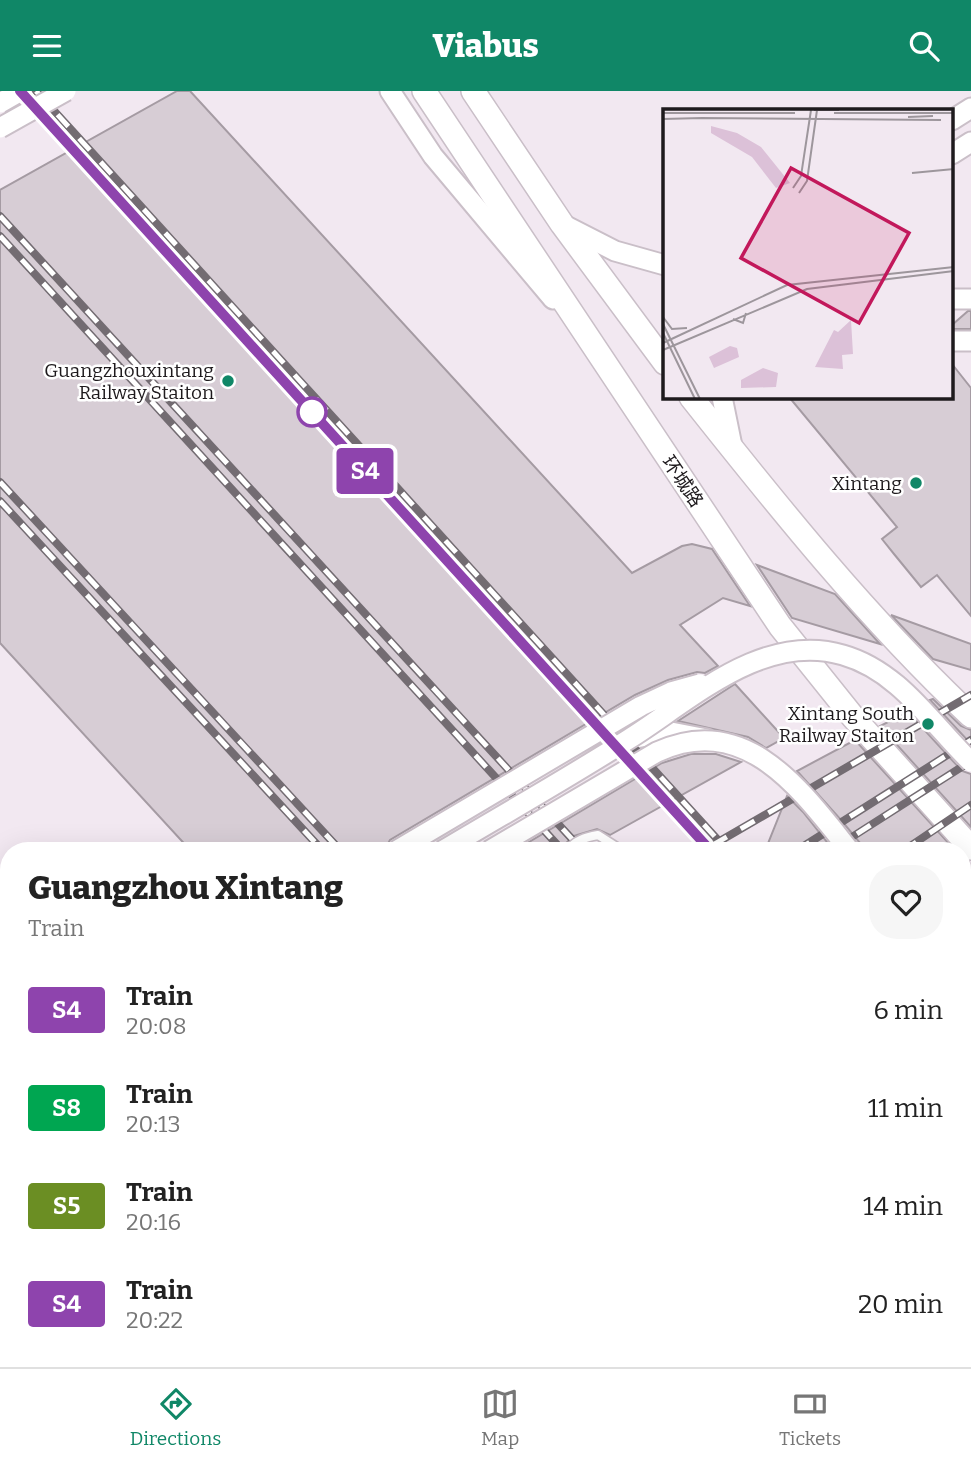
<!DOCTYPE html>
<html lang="en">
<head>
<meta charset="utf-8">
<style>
	:root { --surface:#fff; --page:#f6f6f6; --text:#222; --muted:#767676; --line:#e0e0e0; --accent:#108767 }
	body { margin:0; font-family:Bitter,"Noto Sans SC",serif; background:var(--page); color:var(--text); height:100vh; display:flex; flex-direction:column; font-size:26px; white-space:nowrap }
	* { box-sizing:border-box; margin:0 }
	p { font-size:23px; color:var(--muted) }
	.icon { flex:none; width:38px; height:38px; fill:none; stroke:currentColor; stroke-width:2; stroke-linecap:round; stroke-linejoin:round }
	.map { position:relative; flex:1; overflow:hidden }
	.details { position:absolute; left:0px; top:751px; width:971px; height:527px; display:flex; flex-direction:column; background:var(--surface); border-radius:28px 28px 0 0; box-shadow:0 7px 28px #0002 }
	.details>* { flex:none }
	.badge { padding:0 14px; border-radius:5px; font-size:24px; line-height:46px }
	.map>.badge { position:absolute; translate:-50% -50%; box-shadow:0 0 0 4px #fff }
	.round { display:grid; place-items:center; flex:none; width:74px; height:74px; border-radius:28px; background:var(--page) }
	.summary { display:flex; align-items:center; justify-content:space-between; height:119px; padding:0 28px }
	h1 { font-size:33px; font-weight:800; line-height:52px }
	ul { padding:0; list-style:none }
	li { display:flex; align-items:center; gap:21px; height:98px; padding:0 28px }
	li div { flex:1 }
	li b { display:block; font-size:26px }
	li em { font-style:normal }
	li .badge { min-width:77px; font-weight:700; text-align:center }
	header { display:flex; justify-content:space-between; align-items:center; height:91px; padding:0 28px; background:var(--accent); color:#fff; font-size:32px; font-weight:800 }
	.menu { display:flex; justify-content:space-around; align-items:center; height:98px; border-top:2px solid var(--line); background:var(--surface); font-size:19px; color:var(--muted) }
	.menu a { display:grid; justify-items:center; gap:4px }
	.menu .selected { color:var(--accent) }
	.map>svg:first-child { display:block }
	.green { fill:#dcc1d8 }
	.building { fill:#d7cdd5; stroke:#a59ba3; stroke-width:2 }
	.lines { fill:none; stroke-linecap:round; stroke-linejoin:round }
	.service-casing { stroke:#cabfc8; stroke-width:11 }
	.tertiary-casing { stroke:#cabfc8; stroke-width:23 }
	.secondary-casing { stroke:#cabfc8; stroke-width:26 }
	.primary-casing { stroke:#cabfc8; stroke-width:28 }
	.service { stroke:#fff; stroke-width:8 }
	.tertiary { stroke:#fff; stroke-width:19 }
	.secondary { stroke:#fff; stroke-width:23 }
	.primary { stroke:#fff; stroke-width:24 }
	.rail-casing { stroke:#736c72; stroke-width:8 }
	.rail { stroke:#fff; stroke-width:5; stroke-dasharray:16; stroke-linecap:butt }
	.service-bridge-casing { stroke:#cabfc8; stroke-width:11; stroke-linecap:butt }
	.tertiary-bridge-casing { stroke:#cabfc8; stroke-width:23; stroke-linecap:butt }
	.service-bridge { stroke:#fff; stroke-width:8 }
	.tertiary-bridge { stroke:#fff; stroke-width:19 }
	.line-casing { stroke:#fff; stroke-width:16 }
	.line { stroke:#8e44ad; stroke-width:10 }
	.poi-dot { fill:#108767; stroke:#fff; stroke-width:2.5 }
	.stop-dot { fill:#fff; stroke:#8e44ad; stroke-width:3.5 }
	.labels { text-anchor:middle; stroke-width:5; stroke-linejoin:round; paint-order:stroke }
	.poi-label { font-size:19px; fill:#1e1a1d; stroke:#fff; text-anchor:end }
	.street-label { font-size:19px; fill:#1e1a1d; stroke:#fff }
	.inset-road { fill:none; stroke:#9d969c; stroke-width:2 }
	.view { fill:#c2185b; fill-opacity:0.15; stroke:#c2185b; stroke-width:3.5 }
	.inset-edge { fill:none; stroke:#1e1a1d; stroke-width:3.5 }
</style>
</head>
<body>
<header><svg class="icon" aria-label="menu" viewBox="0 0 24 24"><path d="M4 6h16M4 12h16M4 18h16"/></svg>Viabus<svg class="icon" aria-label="search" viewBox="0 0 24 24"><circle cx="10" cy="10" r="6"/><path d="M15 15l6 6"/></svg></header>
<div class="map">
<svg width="971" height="1276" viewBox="0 0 971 1276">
	<rect width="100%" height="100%" fill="#f2e8f1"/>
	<path class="green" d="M 91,1269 L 195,1269 L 202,1276 L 86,1276 Z"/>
	<path class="building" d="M 177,0 L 190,0 L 632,482 L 682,455 L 692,453 L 712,458 L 750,515 L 723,507 L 680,534 L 718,575 L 705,582 L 697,581 L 668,589 L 635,604 L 390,749 L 384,760 L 191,760 L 0,552 L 0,99 Z
		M 968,220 L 971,220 L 971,238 L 952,238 L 952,234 Z
		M 952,273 L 971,297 L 971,525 L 937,484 L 921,496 L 894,463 L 882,448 L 897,436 L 789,306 L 952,306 Z
		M 757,474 L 835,503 L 880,553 L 792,527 Z
		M 891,524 L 971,553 L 971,579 L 933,568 Z
		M 735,593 L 784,647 L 766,657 L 748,646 L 678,630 Z
		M 933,608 L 961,635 L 971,639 L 971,653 L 930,609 Z
		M 908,621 L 962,680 L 971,683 L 971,736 L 880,635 Z
		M 855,649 L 953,757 L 950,760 L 862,760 L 860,752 L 841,729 L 797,680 Z
		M 691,663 L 716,663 L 741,671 L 610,744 L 597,738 L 574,745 L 566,752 L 562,760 L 514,760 L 662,672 Z
		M 787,705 L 803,721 L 834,760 L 765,760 Z"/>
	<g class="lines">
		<defs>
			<path id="service" d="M 962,763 L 965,773 L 962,790
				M 962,919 L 971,912
				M 633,1269 L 645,1276
				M 401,1276 L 414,1269
				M 586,1276 L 594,1269"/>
			<path id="tertiary" d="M 390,0 L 433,65 L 553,208
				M 952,29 L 971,17
				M 952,63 L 971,51
				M 566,135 L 615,160 L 665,174
				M 952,208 L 971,208
				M 952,250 L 971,250
				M 722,306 L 732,355
				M 630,648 L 671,641 L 707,648
				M 0,1133 L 9,1129
				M 263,1269 L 271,1276
				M 373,1269 L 382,1276
				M 531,1276 L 534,1269"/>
			<path id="secondary" d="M 424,0 L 780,535 L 853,626 L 971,757
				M 473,0 L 562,133 L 665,272
				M 691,306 C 779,417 868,528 971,625"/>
			<path id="primary" d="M 0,1095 L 9,1092
				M 0,1165 L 9,1161"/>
		</defs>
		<use href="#service" class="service-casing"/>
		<use href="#tertiary" class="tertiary-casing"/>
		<use href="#secondary" class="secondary-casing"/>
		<use href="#primary" class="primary-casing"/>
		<use href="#service" class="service"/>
		<use href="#tertiary" class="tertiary"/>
		<use href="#secondary" class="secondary"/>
		<use href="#primary" class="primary"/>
		<defs>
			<path id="rail" d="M 20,0 L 711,760
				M 36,0 L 728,760
				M 0,125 L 583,760
				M 0,145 L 563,760
				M 0,391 L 341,760
				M 0,410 L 323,760
				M 713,754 L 971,604
				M 796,760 L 971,649
				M 830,760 L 971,670
				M 903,760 L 971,714
				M 962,1027 L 971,1037
				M 962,1046 L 971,1056
				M 962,1173 L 971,1182
				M 962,1192 L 971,1202
				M 813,1269 L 821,1276
				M 831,1269 L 839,1276
				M 69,1276 L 74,1269
				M 267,1276 L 271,1269"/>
		</defs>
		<use href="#rail" class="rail-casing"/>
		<use href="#rail" class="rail"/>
		<defs>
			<path id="service-bridge" d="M 568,760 C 574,749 587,746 598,744 L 623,760"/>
			<path id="tertiary-bridge" d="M 0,12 L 21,0
				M 0,37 L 66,0
				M 396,760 L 641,615 L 671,601 L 700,593
				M 442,760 C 504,723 568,687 629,648 C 690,610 763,540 843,564 C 899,580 931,632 971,671
				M 489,760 L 657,661 C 746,620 801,699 850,760"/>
		</defs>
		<use href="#service-bridge" class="service-bridge-casing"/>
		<use href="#tertiary-bridge" class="tertiary-bridge-casing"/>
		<use href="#service-bridge" class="service-bridge"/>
		<use href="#tertiary-bridge" class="tertiary-bridge"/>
	</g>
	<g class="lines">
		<defs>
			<path id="line" d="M 20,0 L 711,760"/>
		</defs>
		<use href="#line" class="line-casing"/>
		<use href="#line" class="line"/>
	</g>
	<g class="poi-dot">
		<circle cx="228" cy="290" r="7"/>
		<circle cx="916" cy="392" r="7"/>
		<circle cx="928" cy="633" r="7"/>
	</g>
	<circle class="stop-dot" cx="312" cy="321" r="14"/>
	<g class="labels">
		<g class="poi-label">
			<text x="214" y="286">Guangzhouxintang<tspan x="214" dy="22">Railway Staiton</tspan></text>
			<text x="902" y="399">Xintang</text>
			<text x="914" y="629">Xintang South<tspan x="914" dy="22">Railway Staiton</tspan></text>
		</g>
		<g class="street-label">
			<text transform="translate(683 390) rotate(56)" y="7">环城路</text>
		</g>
	</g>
	<g transform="translate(663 18)">
		<rect width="290" height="290" fill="#f2e8f1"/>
		<path d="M 48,17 L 74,24 L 98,38 L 127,74 L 113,79 L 89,48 L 48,24 ZM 188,211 L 190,245 L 179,246 L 180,260 L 152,258 L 171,221 L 175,223 ZM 67,237 L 74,239 L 76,248 L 51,259 L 46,248 ZM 100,259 L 115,264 L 113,278 L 78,279 L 78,271 Z" fill="#dcc1d8"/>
		<path class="inset-road" d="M 151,1 L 176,1M 0,4 L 132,4M 171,4 L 291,4M 245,8 L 270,7M 38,9 L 278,11M 0,10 L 39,9M 249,64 L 291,60M 130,79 L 138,67 L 148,1M 136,84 L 144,72 L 154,1M 0,208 L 9,220 L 24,219M 70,210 L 80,214 L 83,204M 0,215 L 37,290M 0,224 L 32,290M 0,234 L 124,176 L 291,158M 0,241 L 144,180 L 291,162"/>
		<path class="view" d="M 128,59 L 246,124 L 196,214 L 78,149 Z"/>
		<rect width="290" height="290" class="inset-edge"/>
	</g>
</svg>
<b class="badge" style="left:365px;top:380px;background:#8e44ad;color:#fff">S4</b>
<section class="details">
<div class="summary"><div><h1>Guangzhou Xintang</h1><p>Train</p></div><a class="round"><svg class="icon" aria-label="heart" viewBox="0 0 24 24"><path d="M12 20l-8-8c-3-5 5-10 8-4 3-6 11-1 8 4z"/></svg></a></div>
<ul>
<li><span class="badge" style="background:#8e44ad;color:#fff">S4</span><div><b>Train</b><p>20:08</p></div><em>6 min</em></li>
<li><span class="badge" style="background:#00a651;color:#fff">S8</span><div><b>Train</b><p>20:13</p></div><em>11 min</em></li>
<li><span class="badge" style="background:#6b8e23;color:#fff">S5</span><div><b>Train</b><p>20:16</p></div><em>14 min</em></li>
<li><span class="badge" style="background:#8e44ad;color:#fff">S4</span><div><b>Train</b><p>20:22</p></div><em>20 min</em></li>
</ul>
</section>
</div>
<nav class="menu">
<a class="selected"><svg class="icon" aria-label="directions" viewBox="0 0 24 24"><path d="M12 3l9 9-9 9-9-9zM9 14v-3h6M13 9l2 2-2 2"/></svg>Directions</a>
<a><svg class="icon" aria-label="map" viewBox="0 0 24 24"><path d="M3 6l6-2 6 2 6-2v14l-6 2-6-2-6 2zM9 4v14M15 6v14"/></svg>Map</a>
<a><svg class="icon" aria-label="tickets" viewBox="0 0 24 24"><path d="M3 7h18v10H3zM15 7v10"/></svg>Tickets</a>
</nav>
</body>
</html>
